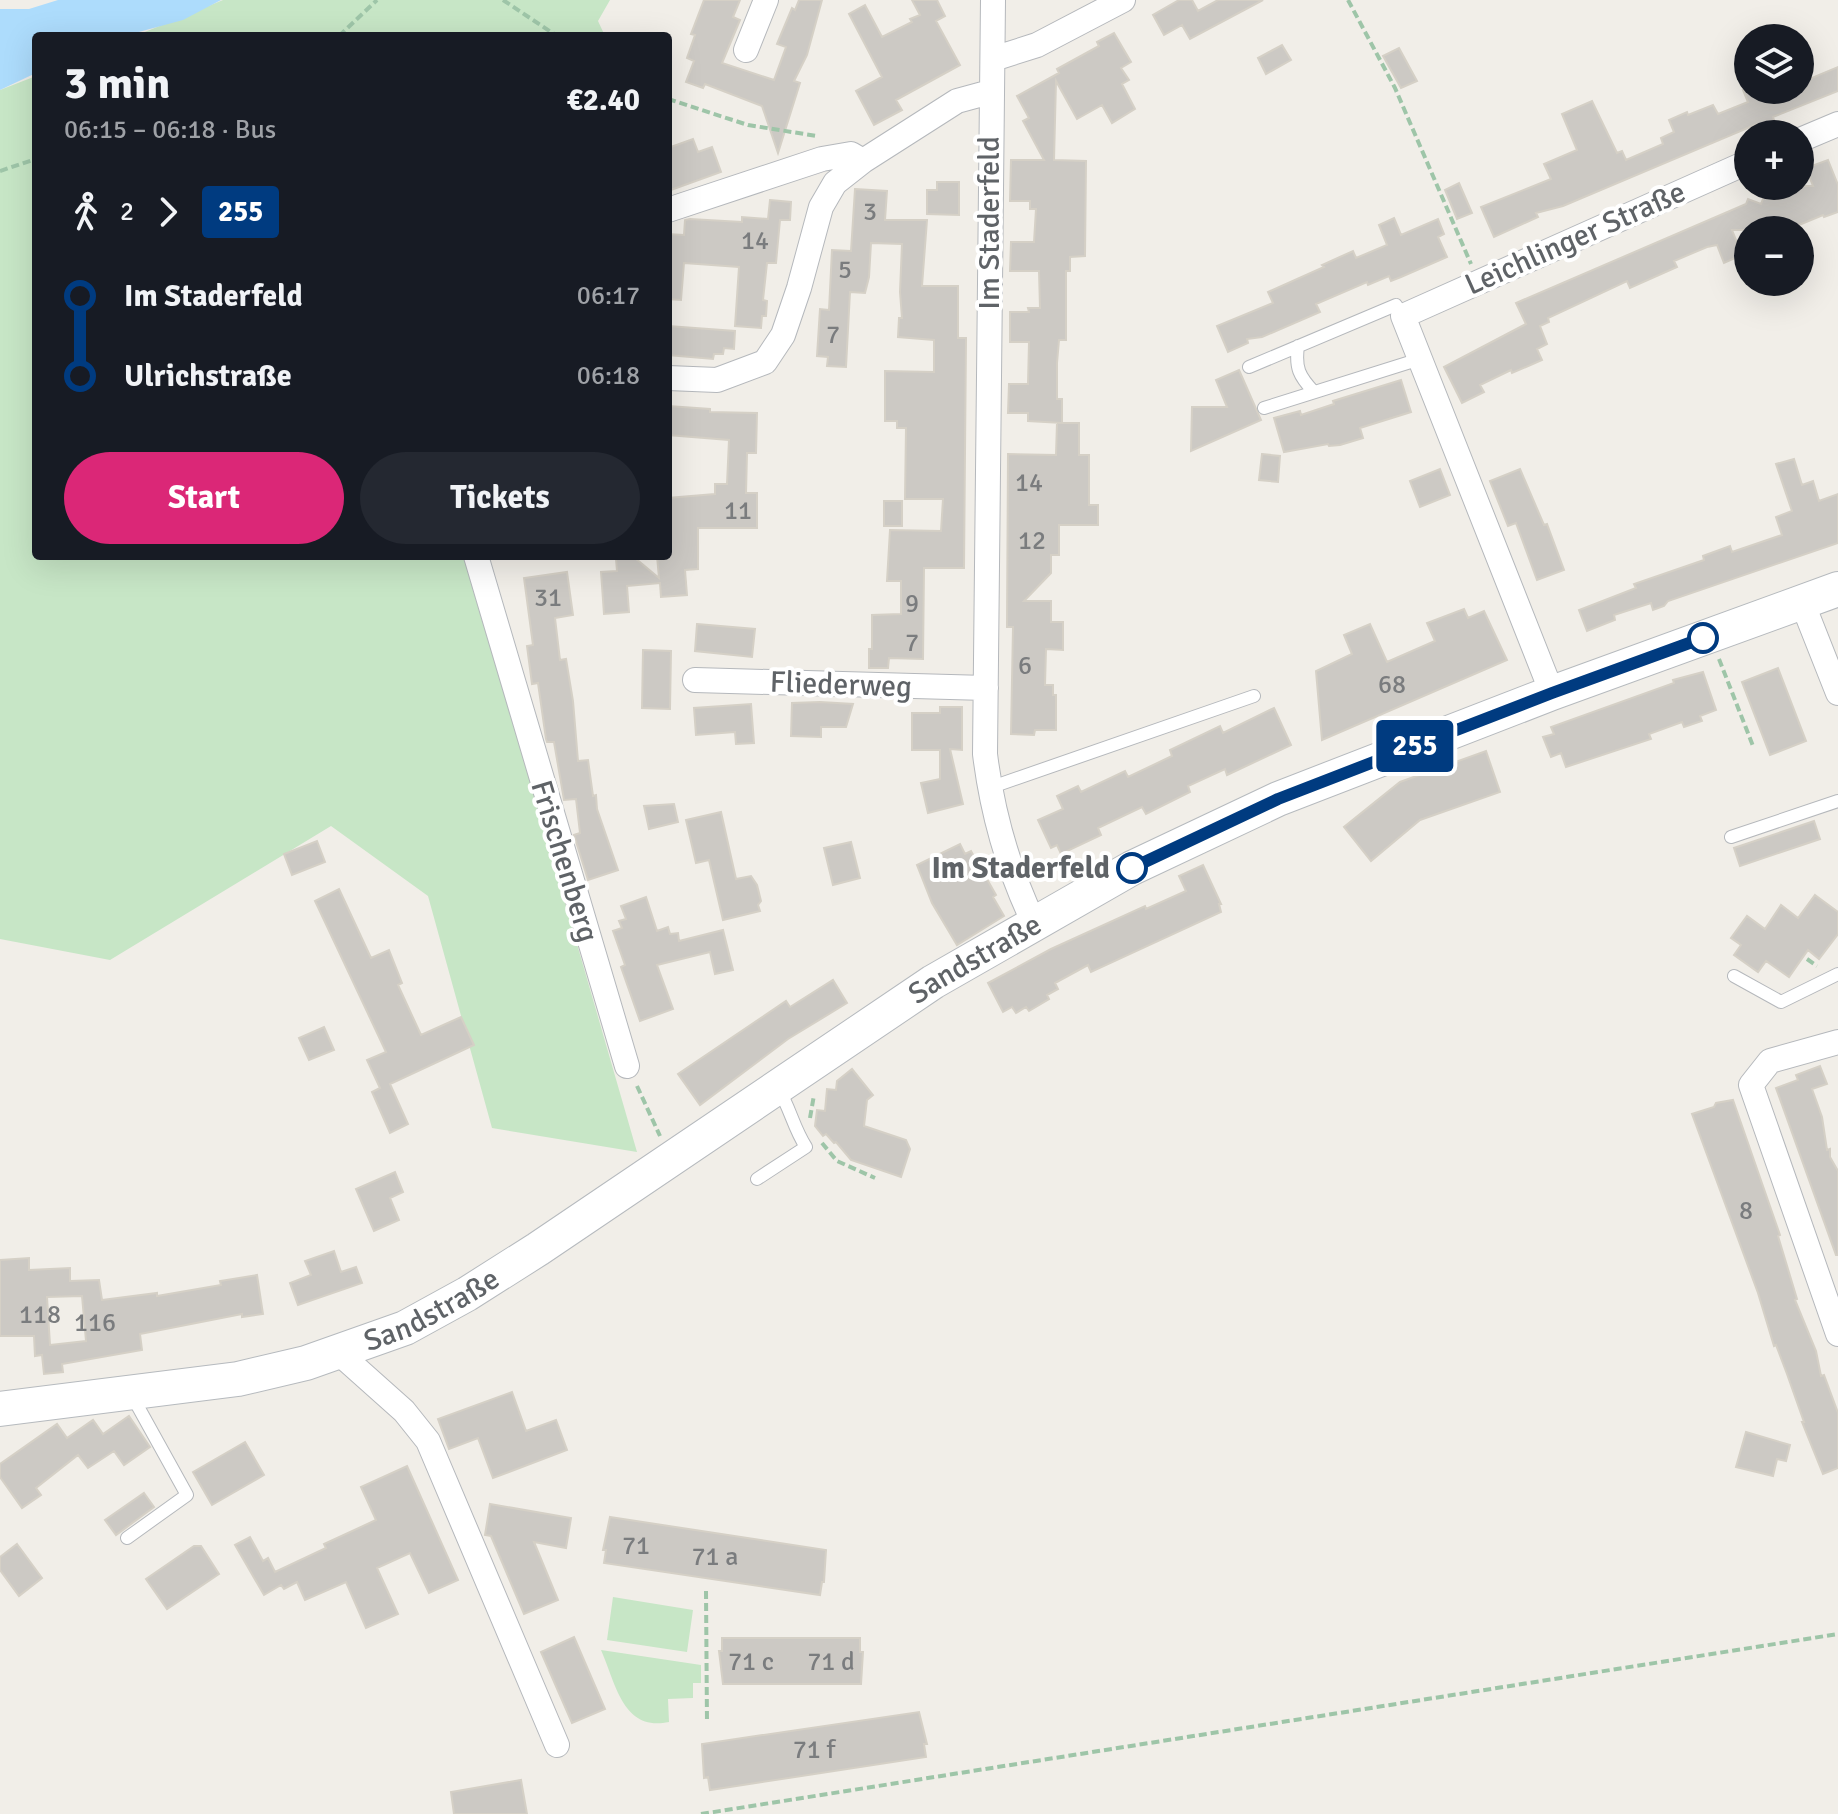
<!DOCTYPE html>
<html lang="en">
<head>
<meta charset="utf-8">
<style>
	:root { --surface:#171b24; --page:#242831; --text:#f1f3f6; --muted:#9ea1a6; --accent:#db2777 }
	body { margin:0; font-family:Signika,sans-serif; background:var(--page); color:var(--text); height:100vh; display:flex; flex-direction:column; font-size:30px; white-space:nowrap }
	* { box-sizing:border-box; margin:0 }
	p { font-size:26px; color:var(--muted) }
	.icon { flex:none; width:44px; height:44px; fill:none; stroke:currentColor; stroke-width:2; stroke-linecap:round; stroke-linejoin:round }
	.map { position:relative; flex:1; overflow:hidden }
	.sheet { position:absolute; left:32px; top:32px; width:640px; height:528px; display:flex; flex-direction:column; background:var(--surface); border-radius:8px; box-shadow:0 8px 32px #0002 }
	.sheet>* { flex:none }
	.badge { padding:0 16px; border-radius:6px; font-size:28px; line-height:52px }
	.controls { position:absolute; left:1734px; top:24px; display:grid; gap:16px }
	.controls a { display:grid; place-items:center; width:80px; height:80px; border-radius:50%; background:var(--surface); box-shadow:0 8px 32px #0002; font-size:40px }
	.map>.badge { position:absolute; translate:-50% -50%; box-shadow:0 0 0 4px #fff }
	.legs { display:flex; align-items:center; gap:12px; height:88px; padding:0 32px; font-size:26px }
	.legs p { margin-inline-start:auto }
	.overview { display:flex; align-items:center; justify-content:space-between; height:136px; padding:0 32px }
	h1 { font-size:44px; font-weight:700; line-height:60px }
	.primary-button { display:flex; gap:16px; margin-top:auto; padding:16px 32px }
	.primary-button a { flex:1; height:92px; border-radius:48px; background:var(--accent); color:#fff; font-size:32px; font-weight:700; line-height:92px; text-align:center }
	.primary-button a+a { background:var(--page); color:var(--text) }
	ul { padding:0 32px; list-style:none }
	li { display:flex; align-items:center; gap:28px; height:80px; font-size:30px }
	li i { display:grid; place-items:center; width:12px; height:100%; margin:0 10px; background:currentColor }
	li i::after { content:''; width:20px; height:20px; margin:-10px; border:6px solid; border-radius:50%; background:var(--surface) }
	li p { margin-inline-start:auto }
	li:first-child i { background:linear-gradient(#0000 50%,currentColor 0) }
	li:last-child i { background:linear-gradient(currentColor 50%,#0000 0) }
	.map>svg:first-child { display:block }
	.green { fill:#c7e6c6 }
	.water { fill:#addcfc }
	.building { fill:#ccc9c4; stroke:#d5d0c6; stroke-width:2; fill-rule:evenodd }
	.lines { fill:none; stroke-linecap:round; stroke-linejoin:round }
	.lane-casing { stroke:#b5b8bc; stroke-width:14 }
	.street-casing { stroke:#b5b8bc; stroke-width:26 }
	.secondary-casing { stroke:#b6babe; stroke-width:36 }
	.path { stroke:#9ec5a8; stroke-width:4; stroke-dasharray:8 4; stroke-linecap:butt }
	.lane { stroke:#fff; stroke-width:12 }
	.street { stroke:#fff; stroke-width:24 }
	.secondary { stroke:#fff; stroke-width:34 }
	.line-1-casing { stroke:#fff; stroke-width:18 }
	.line-1 { stroke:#003b80; stroke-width:12 }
	.stop-1-dot { fill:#fff; stroke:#003b80; stroke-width:4 }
	.labels { text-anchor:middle; stroke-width:8; stroke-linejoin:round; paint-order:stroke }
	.number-label { font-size:26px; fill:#7a7c7e }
	.street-label { font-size:30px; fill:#5f6367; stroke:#fff }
	.stop-label { font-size:30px; font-weight:bold; fill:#5f6367; stroke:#fff; text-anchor:end }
</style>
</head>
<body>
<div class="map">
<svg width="1838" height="1814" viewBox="0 0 1838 1814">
	<rect width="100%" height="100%" fill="#f1eee8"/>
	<path class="green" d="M 223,0 L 610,0 L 598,21 L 605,36 L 135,36 Z
		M 36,76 L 36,556 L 465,556 L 637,1152 L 492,1128 L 428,896 L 331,826 L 110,960 L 0,939 L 0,90 Z
		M 613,1597 L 693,1610 L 687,1652 L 607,1640 Z
		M 601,1650 L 701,1665 L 701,1683 L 693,1683 L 693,1698 L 668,1699 L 669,1722 C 623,1732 616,1684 601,1650 Z"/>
	<path class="water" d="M 58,0 L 221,0 L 183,20 L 124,36 L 36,36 L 36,73 L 0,90 L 0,9 L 29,9 Z"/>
	<path class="building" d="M 704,0 L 740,0 L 733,17 L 740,20 L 722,63 L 774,80 L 786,47 L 777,44 L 792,8 L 795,10 L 799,0 L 822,0 L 807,55 L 794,81 L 800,83 L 778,153 L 762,106 L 705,84 L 703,88 L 686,82 L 694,61 L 687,58 L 695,35 L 691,34 Z
		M 912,0 L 937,0 L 945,16 L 936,21 L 960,65 L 896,100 L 902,110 L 874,125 L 856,91 L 882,77 L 849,14 L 865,5 L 882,37 L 912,22 L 910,19 L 920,15 Z
		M 1179,0 L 1192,0 L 1198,11 L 1218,0 L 1263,0 L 1190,39 L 1182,25 L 1164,35 L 1153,15 Z
		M 1114,33 L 1131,62 L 1121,68 L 1129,80 L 1122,84 L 1135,109 L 1112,123 L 1102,105 L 1077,119 L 1056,81 L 1054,160 L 1086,161 L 1085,256 L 1070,257 L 1070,271 L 1066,271 L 1066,340 L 1059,340 L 1057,363 L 1057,399 L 1062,399 L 1062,423 L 1028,421 L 1028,413 L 1008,413 L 1009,384 L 1028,384 L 1029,342 L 1010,342 L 1010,312 L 1029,312 L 1028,308 L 1040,308 L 1039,271 L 1010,271 L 1011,242 L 1034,242 L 1036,209 L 1030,209 L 1030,201 L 1010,201 L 1011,160 L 1044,160 L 1023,121 L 1029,118 L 1017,96 L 1059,73 L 1057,69 L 1099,46 L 1097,42 Z
		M 1282,45 L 1291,60 L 1266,74 L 1258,58 Z
		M 1399,48 L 1417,81 L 1401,88 L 1383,56 Z
		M 1838,67 L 1838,91 L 1773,117 L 1775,123 L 1759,129 L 1757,124 L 1563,206 L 1536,213 L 1538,217 L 1494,237 L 1481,207 L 1551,179 L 1544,164 L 1577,150 L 1562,114 L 1592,101 L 1617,153 L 1622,151 L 1626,160 L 1663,144 L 1661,138 L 1674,132 L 1669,120 L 1687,112 L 1688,115 L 1713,105 L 1718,114 L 1748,102 L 1743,90 L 1800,90 L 1800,83 Z
		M 693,139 L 698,152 L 712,147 L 721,172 L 668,191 L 668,148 Z
		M 1828,160 L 1838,185 L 1838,212 L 1824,217 L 1823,215 L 1787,230 L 1732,230 L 1742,255 L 1724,263 L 1717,245 L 1707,247 L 1674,261 L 1677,267 L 1630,288 L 1627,281 L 1548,318 L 1549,322 L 1540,326 L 1547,344 L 1537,349 L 1542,360 L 1512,373 L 1511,370 L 1480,385 L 1484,392 L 1462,403 L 1444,367 L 1526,324 L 1516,303 L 1746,204 L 1748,199 L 1761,204 L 1766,191 L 1771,194 L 1788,186 L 1813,186 L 1806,168 Z
		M 937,182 L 959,182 L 959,215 L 927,214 L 927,190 L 937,190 Z
		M 1459,183 L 1472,213 L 1457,219 L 1445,190 Z
		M 855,189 L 887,191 L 885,220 L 927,220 L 922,286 L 958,286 L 958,338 L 966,338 L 964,568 L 924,568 L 923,659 L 889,658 L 888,668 L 869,668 L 869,649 L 872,649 L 872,615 L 901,614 L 901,581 L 887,581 L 890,530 L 941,531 L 943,499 L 905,499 L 906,428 L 897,428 L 897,421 L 885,421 L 885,371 L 934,372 L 934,340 L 898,337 L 899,318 L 902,318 L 900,292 L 902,244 L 871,243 L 869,277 L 865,293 L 850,292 L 846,367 L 827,366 L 828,357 L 817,356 L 820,309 L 829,310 L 832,250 L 851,251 Z
		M 770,200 L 791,202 L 790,220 L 780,220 L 776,263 L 767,263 L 763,300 L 767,301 L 766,316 L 762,316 L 761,328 L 735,326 L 739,267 L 684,263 L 681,300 L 668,299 L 668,234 L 684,235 L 685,220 L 690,219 L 742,222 L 742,217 L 768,219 Z
		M 1394,218 L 1401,235 L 1438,219 L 1444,234 L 1438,237 L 1447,257 L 1401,277 L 1391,281 L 1389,276 L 1368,285 L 1367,282 L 1316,304 L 1320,312 L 1262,337 L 1247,339 L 1248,343 L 1228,352 L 1217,326 L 1273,303 L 1268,292 L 1324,267 L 1322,265 L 1353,251 L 1356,258 L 1387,245 L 1379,225 Z
		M 668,326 L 735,331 L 734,349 L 724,348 L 723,354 L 714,354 L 713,359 L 668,355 Z
		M 1239,370 L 1261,420 L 1191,451 L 1192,407 L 1227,407 L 1216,380 Z
		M 1401,380 L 1411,412 L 1360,428 L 1363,438 L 1340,445 L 1329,446 L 1328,444 L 1284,452 L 1274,418 L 1300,411 L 1301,415 L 1334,404 L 1333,401 Z
		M 668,406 L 710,409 L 710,412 L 757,413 L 756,453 L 747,453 L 746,493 L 757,493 L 757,528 L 698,528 L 698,569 L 685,570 L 687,595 L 661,597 L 660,583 L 627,586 L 629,612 L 604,614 L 601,572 L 617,571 L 616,559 L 635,558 L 659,578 L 657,556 L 668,556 L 668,498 L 715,494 L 715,484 L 727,484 L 729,440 L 668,435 Z
		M 1057,423 L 1079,423 L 1079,455 L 1089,455 L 1089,505 L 1098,505 L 1098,525 L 1059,525 L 1059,555 L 1051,555 L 1051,573 L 1024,601 L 1051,601 L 1051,622 L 1063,622 L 1063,650 L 1046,649 L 1045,685 L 1053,685 L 1053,695 L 1056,695 L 1056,730 L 1035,730 L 1034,735 L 1011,734 L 1013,627 L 1007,627 L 1008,454 L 1056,455 Z
		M 1262,454 L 1280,456 L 1278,482 L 1259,480 Z
		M 1794,459 L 1802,485 L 1813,481 L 1819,501 L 1838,494 L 1838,543 L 1668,601 L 1664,606 L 1653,610 L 1651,603 L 1614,615 L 1615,620 L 1587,631 L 1579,610 L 1636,588 L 1634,584 L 1704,560 L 1703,556 L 1730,546 L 1732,552 L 1782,535 L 1776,517 L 1792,511 L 1776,464 Z
		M 1440,469 L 1450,495 L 1420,507 L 1410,481 Z
		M 1520,469 L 1544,525 L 1547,524 L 1564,570 L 1537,580 L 1516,523 L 1508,526 L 1490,481 Z
		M 884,501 L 902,501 L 902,526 L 884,526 Z
		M 567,572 L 573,615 L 555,618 L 560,660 L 566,659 L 573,701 L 578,761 L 588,760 L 593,796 L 596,795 L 597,809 L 618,870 L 588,880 L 574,835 L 580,833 L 576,799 L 564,800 L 554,742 L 547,742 L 546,739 L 538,683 L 532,684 L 527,646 L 533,645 L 524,578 Z
		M 1464,609 L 1468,618 L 1484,611 L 1507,660 L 1322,740 L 1316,671 L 1352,654 L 1344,635 L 1370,624 L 1387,662 L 1435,641 L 1427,623 Z
		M 697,624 L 755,629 L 752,657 L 695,651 Z
		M 643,650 L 671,651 L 670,709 L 642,708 Z
		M 1778,668 L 1806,741 L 1770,755 L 1742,682 Z
		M 1703,672 L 1716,710 L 1700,716 L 1702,721 L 1684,727 L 1682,722 L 1649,734 L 1651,739 L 1566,767 L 1561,753 L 1551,757 L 1543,737 L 1554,734 L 1551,727 L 1674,683 L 1673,680 Z
		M 820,702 L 853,704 L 846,727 L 821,727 L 821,737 L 791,736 L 792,703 Z
		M 751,704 L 754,743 L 736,744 L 735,732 L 696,735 L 694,708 Z
		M 940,707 L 962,707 L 962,750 L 950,749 L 963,804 L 928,813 L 921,783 L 940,779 L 940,750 L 912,750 L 912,713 L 940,713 Z
		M 1274,708 L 1291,745 L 1227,775 L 1225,769 L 1188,786 L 1190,792 L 1146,814 L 1142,807 L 1098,828 L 1101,835 L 1061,854 L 1057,845 L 1051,848 L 1038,820 L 1063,809 L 1057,796 L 1078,786 L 1081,792 L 1125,771 L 1128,777 L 1172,756 L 1170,750 L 1220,726 L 1223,733 Z
		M 1486,751 L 1500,792 L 1420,820 L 1371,861 L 1344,827 L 1400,782 Z
		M 674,804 L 678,822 L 649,829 L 644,806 Z
		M 721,812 L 736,879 L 751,876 L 757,885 L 761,901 L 758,905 L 760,911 L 723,920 L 709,860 L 696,863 L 686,820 Z
		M 1814,821 L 1820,839 L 1740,866 L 1734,848 Z
		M 317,841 L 325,862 L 292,875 L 284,854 Z
		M 851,842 L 860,878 L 833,885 L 824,848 Z
		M 960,844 L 965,854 L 971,851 L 996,895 L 993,897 L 1004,916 L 957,945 L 932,903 L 917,865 Z
		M 1203,865 L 1221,904 L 1219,904 L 1221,912 L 1091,972 L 1088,965 L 1055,983 L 1058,989 L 1047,995 L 1049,999 L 1029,1011 L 1026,1007 L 1016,1013 L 1012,1007 L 1003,1012 L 988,983 L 1051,949 L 1145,906 L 1146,909 L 1186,891 L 1179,876 Z
		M 339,889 L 371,958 L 389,950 L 402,983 L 398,985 L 421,1035 L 461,1017 L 474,1045 L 390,1084 L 408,1124 L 390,1133 L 372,1092 L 380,1088 L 367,1060 L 386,1052 L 315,901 Z
		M 1815,895 L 1838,912 L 1838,934 L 1819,959 L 1808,950 L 1789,977 L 1766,961 L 1758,972 L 1734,955 L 1741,945 L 1731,938 L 1747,916 L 1765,929 L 1781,905 L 1798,918 Z
		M 646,897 L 657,931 L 668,927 L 670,934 L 678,933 L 679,941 L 723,930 L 733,970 L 715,974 L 710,952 L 657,965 L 673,1009 L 640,1021 L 621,967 L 625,965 L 613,931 L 622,928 L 619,921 L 626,919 L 621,906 Z
		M 833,980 L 847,1003 L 788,1039 L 700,1105 L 678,1074 L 786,1001 L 790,1007 Z
		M 324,1027 L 334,1050 L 309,1060 L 299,1038 Z
		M 1820,1066 L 1827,1084 L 1812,1089 L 1822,1117 L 1827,1150 L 1830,1149 L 1830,1157 L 1838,1171 L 1838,1255 L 1836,1255 L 1776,1088 L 1798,1080 L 1796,1075 Z
		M 852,1069 L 873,1095 L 867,1100 L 864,1126 L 906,1140 L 910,1149 L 901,1177 L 851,1160 L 836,1142 L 834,1143 L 826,1134 L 823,1136 L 815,1126 L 817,1110 L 825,1111 L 827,1089 L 836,1090 L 837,1081 Z
		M 1733,1100 L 1780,1235 L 1778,1236 L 1797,1299 L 1795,1300 L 1816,1351 L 1821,1376 L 1824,1375 L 1838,1413 L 1838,1468 L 1823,1474 L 1802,1422 L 1804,1422 L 1787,1374 L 1776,1345 L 1774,1346 L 1758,1293 L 1692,1114 L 1714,1107 L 1716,1103 Z
		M 395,1172 L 403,1192 L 390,1198 L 399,1220 L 374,1231 L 356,1189 Z
		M 334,1251 L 341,1272 L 356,1267 L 362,1283 L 298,1305 L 290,1283 L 311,1275 L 305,1261 Z
		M 29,1258 L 29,1270 L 70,1268 L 70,1281 L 99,1280 L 102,1300 L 157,1293 L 157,1296 L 221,1285 L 220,1281 L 257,1275 L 263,1314 L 242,1317 L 242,1314 L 140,1334 L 142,1350 L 62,1364 L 63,1372 L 44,1374 L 42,1355 L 35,1356 L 34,1336 L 0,1336 L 0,1260 ZM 82,1296 L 86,1341 L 50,1345 L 47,1297 Z
		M 512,1392 L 526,1431 L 556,1420 L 567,1450 L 493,1478 L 478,1438 L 449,1449 L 438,1419 Z
		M 129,1416 L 150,1447 L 124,1465 L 114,1451 L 88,1468 L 78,1455 L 36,1488 L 41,1495 L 22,1508 L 0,1477 L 0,1464 L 57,1424 L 67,1438 L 93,1420 L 103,1434 Z
		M 1746,1432 L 1790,1445 L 1786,1461 L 1777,1459 L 1773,1476 L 1736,1467 Z
		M 245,1442 L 264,1475 L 212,1505 L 193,1472 Z
		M 407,1466 L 458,1580 L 429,1593 L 410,1553 L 377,1568 L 398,1614 L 366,1628 L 346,1582 L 305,1600 L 297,1582 L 284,1589 L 281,1585 L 264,1595 L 235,1545 L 250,1537 L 263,1561 L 268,1558 L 275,1572 L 326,1548 L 324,1544 L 376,1520 L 361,1487 Z
		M 144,1493 L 154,1507 L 116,1535 L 105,1520 Z
		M 490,1504 L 571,1518 L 566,1548 L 534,1542 L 558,1600 L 524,1614 L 491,1536 L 485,1535 Z
		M 610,1517 L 826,1550 L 824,1582 L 822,1582 L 820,1595 L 604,1563 L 606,1550 L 603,1550 Z
		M 17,1544 L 42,1578 L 19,1596 L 0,1570 L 0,1557 Z
		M 194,1546 L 201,1546 L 219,1574 L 167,1609 L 146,1579 Z
		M 574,1637 L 605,1709 L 572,1723 L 541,1652 Z
		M 722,1638 L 860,1638 L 860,1652 L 863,1652 L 861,1684 L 723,1684 L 719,1651 L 722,1651 Z
		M 919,1712 L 927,1744 L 924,1744 L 926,1757 L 710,1790 L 708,1777 L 704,1778 L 702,1744 Z
		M 521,1780 L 527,1814 L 454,1814 L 451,1792 Z"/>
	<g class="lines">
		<defs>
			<path id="lane" d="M 1298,346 C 1295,368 1299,376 1314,392
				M 1249,367 L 1396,305 L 1403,316
				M 1264,408 L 1420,359
				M 989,788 L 1254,696
				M 1731,837 L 1838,801
				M 1734,976 L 1781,1002 L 1838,974
				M 757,1179 L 806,1147 C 794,1129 790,1108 779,1090
				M 127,1538 L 187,1495 L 131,1394"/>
			<path id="street" d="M 993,0 L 985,754 C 992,811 1009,871 1034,923
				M 746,50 L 766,0
				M 993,59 L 1037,45 L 1123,0
				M 1800,140 L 1838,124
				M 668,210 L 822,159 L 851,154 L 863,161
				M 668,378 L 717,380 L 765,362 L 783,335 L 799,288 L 821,207 L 835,183 L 863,161 L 957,101 L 990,92
				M 476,556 L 627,1066
				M 1802,602 L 1838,693
				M 695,680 L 986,688
				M 1552,693 L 1403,316 L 1748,162
				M 1838,1042 L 1770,1061 L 1751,1085 L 1838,1334
				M 339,1353 L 404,1411 L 428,1441 L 557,1745"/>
			<g id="secondary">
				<path id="s1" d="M 0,1409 L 238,1379 L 306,1363 L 405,1328 L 467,1294 L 538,1249 L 933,982 L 1132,868 L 1278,799 L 1552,693 L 1838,589"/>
			</g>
		</defs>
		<use href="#lane" class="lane-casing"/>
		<use href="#street" class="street-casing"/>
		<use href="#secondary" class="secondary-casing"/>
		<path class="path" d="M 503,0 L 557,36
			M 1348,0 L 1395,88 L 1471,264
			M 339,36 L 377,0
			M 668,99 L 748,125 L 817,136
			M 0,171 L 36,159
			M 1719,659 L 1753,746
			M 1807,959 L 1817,966
			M 637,1086 L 660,1136
			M 810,1118 L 814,1095
			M 822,1143 L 837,1161 L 875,1178
			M 706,1591 L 707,1723
			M 701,1814 L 1838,1634"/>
		<use href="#lane" class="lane"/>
		<use href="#street" class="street"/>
		<use href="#secondary" class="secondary"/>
	</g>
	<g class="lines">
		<defs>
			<path id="line-1" d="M 1132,868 L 1278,799 L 1552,693 L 1703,638"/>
		</defs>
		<use href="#line-1" class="line-1-casing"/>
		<use href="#line-1" class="line-1"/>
	</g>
	<g class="stop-1-dot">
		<circle cx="1703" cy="638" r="14"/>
		<circle cx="1132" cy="868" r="14"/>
	</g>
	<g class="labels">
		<g class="number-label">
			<text x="870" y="220">3</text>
			<text x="755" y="249">14</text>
			<text x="845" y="278">5</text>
			<text x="833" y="343">7</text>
			<text x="1029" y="491">14</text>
			<text x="738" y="519">11</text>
			<text x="1032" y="549">12</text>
			<text x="548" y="606">31</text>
			<text x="912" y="612">9</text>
			<text x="912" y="651">7</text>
			<text x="1025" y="674">6</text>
			<text x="1392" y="693">68</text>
			<text x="1746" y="1219">8</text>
			<text x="40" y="1323">118</text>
			<text x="95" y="1331">116</text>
			<text x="636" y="1554">71</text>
			<text x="715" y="1565">71 a</text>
			<text x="751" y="1670">71 c</text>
			<text x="831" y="1670">71 d</text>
			<text x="814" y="1758">71 f</text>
		</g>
		<g class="street-label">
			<text transform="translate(989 223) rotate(-90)" y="10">Im Staderfeld</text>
			<text transform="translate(1575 238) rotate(-24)" y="10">Leichlinger Straße</text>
			<text transform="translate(841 684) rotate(2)" y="10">Fliederweg</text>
			<text transform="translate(565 861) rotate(73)" y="10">Frischenberg</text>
			<text dy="10" stroke="none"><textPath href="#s1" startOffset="1094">Sandstraße</textPath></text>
			<text dy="10" stroke="none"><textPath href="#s1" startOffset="446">Sandstraße</textPath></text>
		</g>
		<g class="stop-label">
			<text x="1110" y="878">Im Staderfeld</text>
		</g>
	</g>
</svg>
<div class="controls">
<a><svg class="icon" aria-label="layers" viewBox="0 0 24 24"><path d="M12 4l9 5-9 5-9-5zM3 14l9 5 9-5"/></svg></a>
<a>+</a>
<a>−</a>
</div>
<b class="badge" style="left:1415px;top:746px;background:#003b80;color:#fff">255</b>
<section class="sheet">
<div class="overview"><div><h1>3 min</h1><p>06:15 – 06:18 · Bus</p></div><b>€2.40</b></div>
<div class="legs"><svg class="icon" aria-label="walk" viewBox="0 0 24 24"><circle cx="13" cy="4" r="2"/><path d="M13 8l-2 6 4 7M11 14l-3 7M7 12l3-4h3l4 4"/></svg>2<svg class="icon" aria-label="forward" viewBox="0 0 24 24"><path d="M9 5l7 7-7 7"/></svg><b class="badge" style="background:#003b80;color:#fff">255</b></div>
<ul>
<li><i style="color:#003b80"></i><b>Im Staderfeld</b><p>06:17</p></li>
<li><i style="color:#003b80"></i><b>Ulrichstraße</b><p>06:18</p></li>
</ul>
<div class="primary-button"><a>Start</a><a>Tickets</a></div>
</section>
</div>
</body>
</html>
